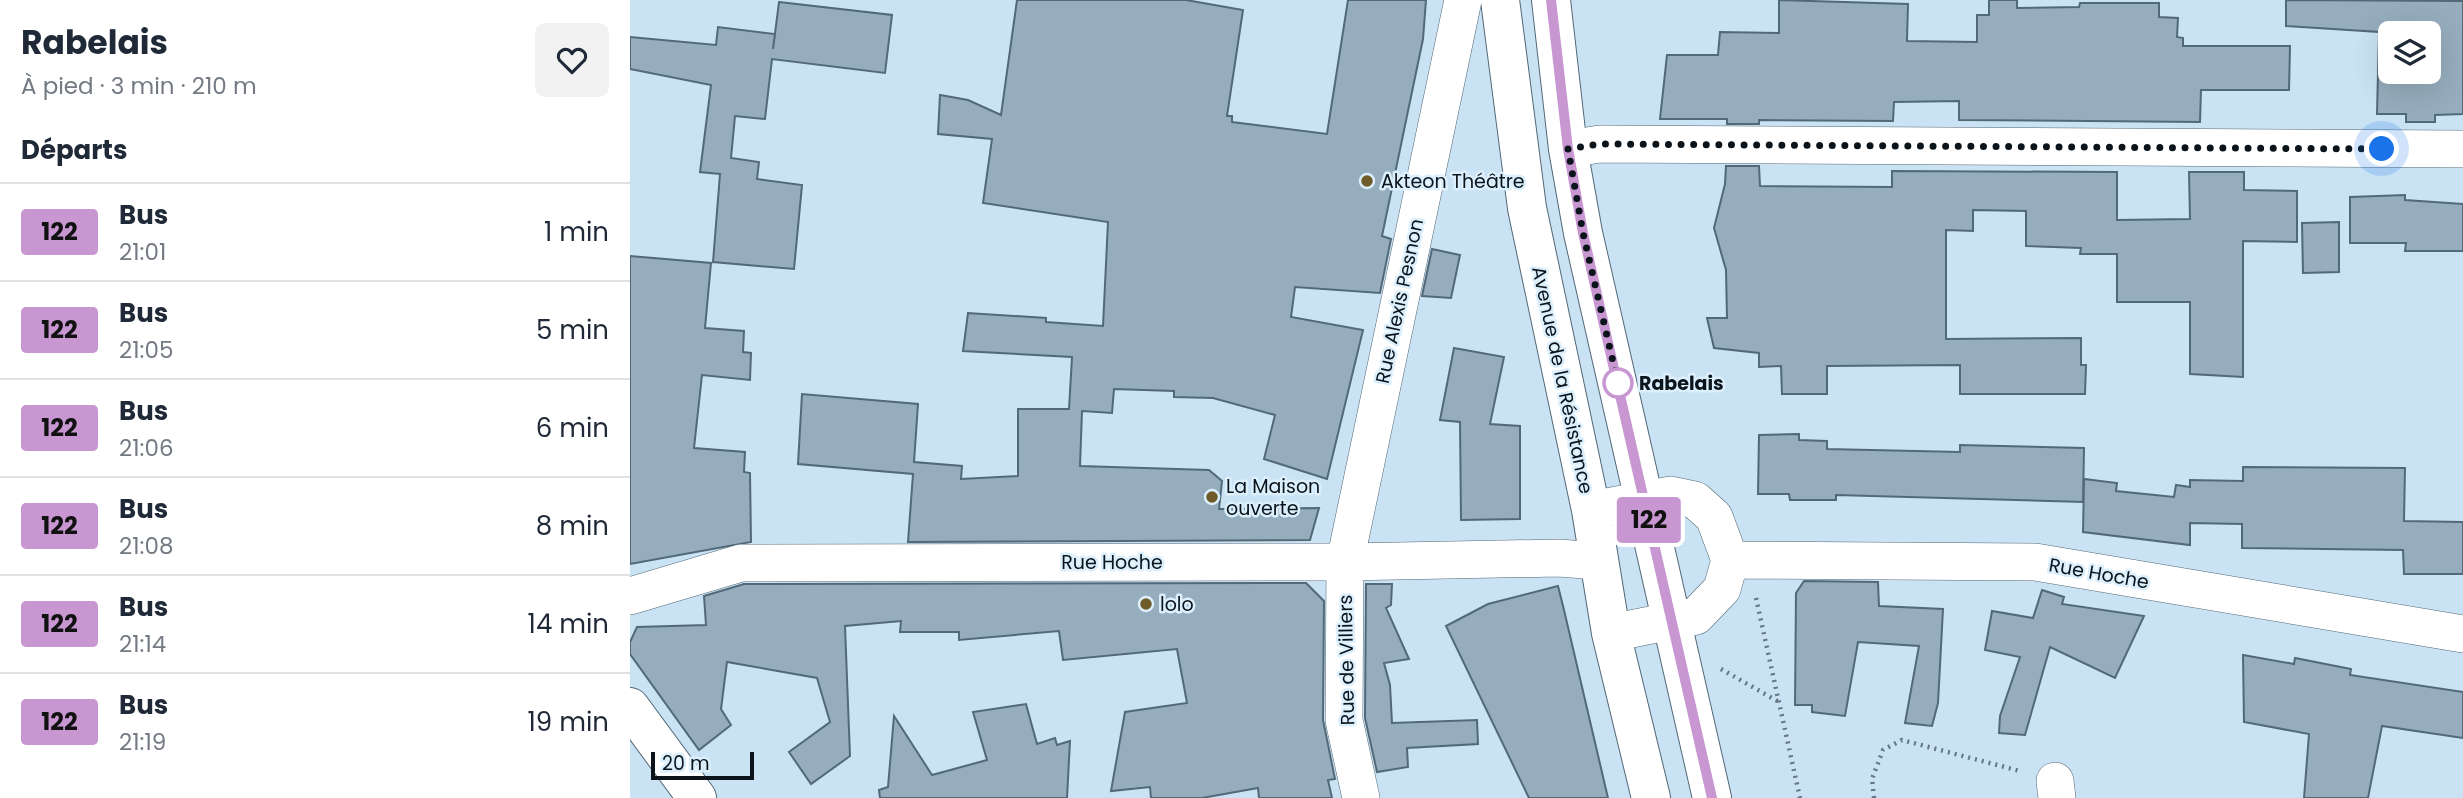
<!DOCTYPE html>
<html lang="fr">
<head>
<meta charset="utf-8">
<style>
	:root { --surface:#fff; --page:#f2f2f3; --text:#1f2937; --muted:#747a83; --line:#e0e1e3 }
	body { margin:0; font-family:Poppins,sans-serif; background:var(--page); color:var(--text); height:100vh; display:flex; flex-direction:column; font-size:26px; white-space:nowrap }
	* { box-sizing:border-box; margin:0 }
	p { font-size:23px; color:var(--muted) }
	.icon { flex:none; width:38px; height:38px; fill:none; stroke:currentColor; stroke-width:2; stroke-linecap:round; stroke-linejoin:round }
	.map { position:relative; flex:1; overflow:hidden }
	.panel { display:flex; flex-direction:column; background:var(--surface); width:630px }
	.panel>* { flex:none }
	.badge { padding:0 14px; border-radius:5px; font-size:24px; line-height:46px }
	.buttons { position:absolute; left:1748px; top:21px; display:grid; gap:14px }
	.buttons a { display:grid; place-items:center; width:63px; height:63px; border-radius:10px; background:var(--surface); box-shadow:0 7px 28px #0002; font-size:35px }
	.scale { position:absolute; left:21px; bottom:18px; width:103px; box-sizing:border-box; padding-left:7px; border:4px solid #0b141a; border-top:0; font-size:19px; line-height:24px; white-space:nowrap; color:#0b141a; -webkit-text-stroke:5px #dbeffd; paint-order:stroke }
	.you { position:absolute; width:35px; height:35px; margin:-18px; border:5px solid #fff; border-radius:50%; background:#1a73e8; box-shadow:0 0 0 10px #1a73e833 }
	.map>.badge { position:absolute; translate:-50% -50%; box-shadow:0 0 0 4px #fff }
	h2 { padding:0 21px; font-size:26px; line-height:63px }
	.round { display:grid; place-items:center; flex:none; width:74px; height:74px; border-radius:10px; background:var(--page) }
	.summary { display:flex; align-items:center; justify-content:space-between; height:119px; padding:0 21px }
	h1 { font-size:33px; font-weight:700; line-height:52px }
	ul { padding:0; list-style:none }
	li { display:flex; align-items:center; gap:21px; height:98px; padding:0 21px; border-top:2px solid var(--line) }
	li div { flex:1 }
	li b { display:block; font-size:26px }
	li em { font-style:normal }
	li .badge { min-width:77px; font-weight:700; text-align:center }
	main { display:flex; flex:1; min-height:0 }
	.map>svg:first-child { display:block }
	.building { fill:#95adbd; stroke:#526978; stroke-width:2; fill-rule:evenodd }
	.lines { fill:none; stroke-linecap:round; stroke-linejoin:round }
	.street-casing { stroke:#516776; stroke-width:38 }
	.secondary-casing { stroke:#516776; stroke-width:40 }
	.path { stroke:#657681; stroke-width:4.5; stroke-dasharray:2 5; stroke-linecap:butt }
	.street { stroke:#fff; stroke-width:37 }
	.secondary { stroke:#fff; stroke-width:38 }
	.line-casing { stroke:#fff; stroke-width:16 }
	.line { stroke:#c897d2; stroke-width:10 }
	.walk { stroke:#0b141a; stroke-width:7; stroke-dasharray:0 12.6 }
	.poi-dot { fill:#705c2b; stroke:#dbeffd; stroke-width:2.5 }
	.stop-dot { fill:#fff; stroke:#c897d2; stroke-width:3.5 }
	.labels { text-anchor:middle; stroke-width:5; stroke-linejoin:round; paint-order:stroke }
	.poi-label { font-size:19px; fill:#0b141a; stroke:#dbeffd; text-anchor:start }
	.street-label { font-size:19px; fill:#0b141a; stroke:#dbeffd }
	.stop-label { font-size:19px; font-weight:bold; fill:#0b141a; stroke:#dbeffd; text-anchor:start }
</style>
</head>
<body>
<main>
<section class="panel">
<div class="summary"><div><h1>Rabelais</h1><p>À pied · 3 min · 210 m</p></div><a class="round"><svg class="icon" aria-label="heart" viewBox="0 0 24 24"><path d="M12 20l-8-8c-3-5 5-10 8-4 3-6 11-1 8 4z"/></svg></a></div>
<h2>Départs</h2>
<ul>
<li><span class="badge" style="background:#c897d2;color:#111">122</span><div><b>Bus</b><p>21:01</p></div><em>1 min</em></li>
<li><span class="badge" style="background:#c897d2;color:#111">122</span><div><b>Bus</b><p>21:05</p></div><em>5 min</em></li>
<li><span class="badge" style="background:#c897d2;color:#111">122</span><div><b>Bus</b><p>21:06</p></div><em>6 min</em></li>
<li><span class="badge" style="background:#c897d2;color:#111">122</span><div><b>Bus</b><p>21:08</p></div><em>8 min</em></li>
<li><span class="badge" style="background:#c897d2;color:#111">122</span><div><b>Bus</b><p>21:14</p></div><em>14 min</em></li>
<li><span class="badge" style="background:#c897d2;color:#111">122</span><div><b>Bus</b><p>21:19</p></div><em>19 min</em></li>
</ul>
</section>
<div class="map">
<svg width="1833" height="798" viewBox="0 0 1833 798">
	<rect width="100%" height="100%" fill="#cae3f4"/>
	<path class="building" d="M 387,0 L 556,0 L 613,10 L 597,116 L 602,116 L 602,122 L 697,134 L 718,0 L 796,0 L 793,39 L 752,236 L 761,239 L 750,293 L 665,287 L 661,317 L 733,330 L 697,479 L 634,459 L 645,415 L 583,398 L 544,397 L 544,391 L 484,389 L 482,413 L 452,411 L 450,466 L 579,470 L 592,481 L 589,509 L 689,508 L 680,540 L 278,542 L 283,474 L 168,464 L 172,394 L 288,404 L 284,462 L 332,466 L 331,479 L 388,476 L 388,409 L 439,409 L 442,357 L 333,351 L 338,313 L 416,318 L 416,322 L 473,326 L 478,222 L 353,203 L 362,139 L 308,134 L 310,95 L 338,100 L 371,115 Z
		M 1149,0 L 1278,4 L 1277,41 L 1347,42 L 1347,15 L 1359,15 L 1359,0 L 1387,0 L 1387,8 L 1449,7 L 1450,3 L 1529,3 L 1529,17 L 1548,18 L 1547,37 L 1553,38 L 1553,46 L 1660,46 L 1659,90 L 1571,90 L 1570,122 L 1329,120 L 1329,101 L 1264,102 L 1263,121 L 1129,120 L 1129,124 L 1097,124 L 1097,119 L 1030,119 L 1037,55 L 1088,55 L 1090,32 L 1149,33 Z
		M 1656,0 L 1833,1 L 1833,114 L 1805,115 L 1805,122 L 1776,122 L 1776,114 L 1747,114 L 1749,32 L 1656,26 ZM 1760,33 L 1799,33 L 1799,72 L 1760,72 Z
		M 149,2 L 262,15 L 255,73 L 142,59 L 135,119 L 105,116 L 101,158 L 129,162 L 127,179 L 172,185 L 164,269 L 83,262 L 90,174 L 70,172 L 81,85 L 0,69 L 0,37 L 86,45 L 88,27 L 145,34 L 143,49 Z
		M 1096,166 L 1129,166 L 1130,186 L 1262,187 L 1262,171 L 1487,172 L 1487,220 L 1560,219 L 1559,172 L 1614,172 L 1614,190 L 1667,191 L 1667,242 L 1613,241 L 1613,377 L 1560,374 L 1560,302 L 1487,302 L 1487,254 L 1450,254 L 1451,248 L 1396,246 L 1396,211 L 1343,210 L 1343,231 L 1316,230 L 1316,339 L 1451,338 L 1451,365 L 1456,365 L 1455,394 L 1330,394 L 1330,365 L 1197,366 L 1197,394 L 1152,394 L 1151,366 L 1129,367 L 1129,353 L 1084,348 L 1077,318 L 1097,318 L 1096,270 L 1084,228 L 1095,184 Z
		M 1775,195 L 1775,200 L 1833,204 L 1833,251 L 1775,251 L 1776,243 L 1720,243 L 1720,197 Z
		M 1709,222 L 1709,272 L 1673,273 L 1672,223 Z
		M 802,249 L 830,255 L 821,298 L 792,296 Z
		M 0,256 L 81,263 L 75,328 L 114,331 L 113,352 L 121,353 L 120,380 L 72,375 L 64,448 L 115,452 L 114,472 L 120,473 L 121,542 L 0,564 Z
		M 824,348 L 874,357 L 860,424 L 890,426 L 890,519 L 831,520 L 830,422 L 810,420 Z
		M 1169,434 L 1169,440 L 1197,441 L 1197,449 L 1330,452 L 1330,445 L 1454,448 L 1453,502 L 1206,495 L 1206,500 L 1160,500 L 1159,494 L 1128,494 L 1129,435 Z
		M 1613,467 L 1775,468 L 1774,521 L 1833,522 L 1833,574 L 1774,574 L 1773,550 L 1612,548 L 1612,524 L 1560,523 L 1560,545 L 1453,532 L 1454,479 L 1487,483 L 1486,491 L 1544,497 L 1546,485 L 1560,487 L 1560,480 L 1613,481 Z
		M 1174,581 L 1248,582 L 1249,606 L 1313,609 L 1308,703 L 1302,726 L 1275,723 L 1289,646 L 1228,642 L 1215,716 L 1182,712 L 1182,705 L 1165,705 L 1166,593 Z
		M 676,583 L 694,601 L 693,720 L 705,779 L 698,780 L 702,798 L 629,798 L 628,788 L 572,798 L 521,798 L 520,787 L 481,791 L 495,712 L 557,703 L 547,649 L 433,660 L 429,631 L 329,640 L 329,632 L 270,632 L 271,621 L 215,626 L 220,756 L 181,784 L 159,752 L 200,722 L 187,678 L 97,662 L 91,709 L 101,725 L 69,750 L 0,654 L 0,642 L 7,627 L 76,625 L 74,596 L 114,584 Z
		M 736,584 L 762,584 L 761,605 L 756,608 L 779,659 L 754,663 L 760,685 L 762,723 L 847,720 L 848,744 L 777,748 L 778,767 L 747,772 L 735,718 Z
		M 928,586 L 934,610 L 978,798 L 899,798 L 816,626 L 858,604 Z
		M 1412,590 L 1434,597 L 1432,604 L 1514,616 L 1485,678 L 1420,647 L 1395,735 L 1369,733 L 1370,716 L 1390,657 L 1355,650 L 1362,611 L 1403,618 Z
		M 1613,655 L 1664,664 L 1665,658 L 1721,669 L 1720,675 L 1833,692 L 1833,738 L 1752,726 L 1738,798 L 1674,798 L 1679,734 L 1614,722 Z
		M 396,704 L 407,744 L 425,738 L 427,745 L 440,741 L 437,798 L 250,798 L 249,790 L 258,787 L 264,716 L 302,775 L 357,760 L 343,712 Z"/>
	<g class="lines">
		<defs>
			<path id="street" d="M 938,149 L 970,144 L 1833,149
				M 961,510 L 1041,495 L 1065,500 L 1084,517 L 1100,560 L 1092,589 L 1066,616 L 981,633
				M 1100,560 L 1405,562 L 1833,634
				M 0,596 L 111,563 L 715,562 L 929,558 L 968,561
				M 1425,781 L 1427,798
				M 731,798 L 714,720 L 715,562 L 833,0"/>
			<path id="secondary" d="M 870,0 L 897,208 L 961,510 L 981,633 L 1021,798
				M 921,0 L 938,149 L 953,233 L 1082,798
				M 0,707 L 67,798"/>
		</defs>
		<use href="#street" class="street-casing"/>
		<use href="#secondary" class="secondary-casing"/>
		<path class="path" d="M 1126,598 L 1170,798
			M 1091,669 L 1149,702
			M 1244,798 L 1242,779 L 1253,750 L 1272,740 L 1390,771"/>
		<use href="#street" class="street"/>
		<use href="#secondary" class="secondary"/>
	</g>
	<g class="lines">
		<defs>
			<path id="line" d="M 921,0 L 938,149 L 953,233 L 1082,798"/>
		</defs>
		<use href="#line" class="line-casing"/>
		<use href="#line" class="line"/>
		<path class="walk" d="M 988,383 L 953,233 L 938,149 L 970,144 L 1752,149"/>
	</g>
	<g class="poi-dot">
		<circle cx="737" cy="181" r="7"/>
		<circle cx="582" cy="497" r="7"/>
		<circle cx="516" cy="604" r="7"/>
	</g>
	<circle class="stop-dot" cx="988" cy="383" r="14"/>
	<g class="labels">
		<g class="poi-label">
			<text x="751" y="188">Akteon Théâtre</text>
			<text x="596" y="493">La Maison<tspan x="596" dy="22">ouverte</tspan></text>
			<text x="530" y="611">lolo</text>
		</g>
		<g class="street-label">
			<text transform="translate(769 301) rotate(-78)" y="7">Rue Alexis Pesnon</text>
			<text transform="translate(933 380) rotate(78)" y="7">Avenue de la Résistance</text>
			<text x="482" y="569">Rue Hoche</text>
			<text transform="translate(1469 573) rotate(10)" y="7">Rue Hoche</text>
			<text transform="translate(716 660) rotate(-91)" y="7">Rue de Villiers</text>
		</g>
		<g class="stop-label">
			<text x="1009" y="390">Rabelais</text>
		</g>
	</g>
</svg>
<div class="buttons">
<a><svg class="icon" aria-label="layers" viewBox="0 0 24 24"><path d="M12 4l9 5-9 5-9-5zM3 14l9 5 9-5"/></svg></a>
</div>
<div class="scale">20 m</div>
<div class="you" style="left:1752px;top:149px"></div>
<b class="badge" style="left:1019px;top:520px;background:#c897d2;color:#111">122</b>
</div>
</main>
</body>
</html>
